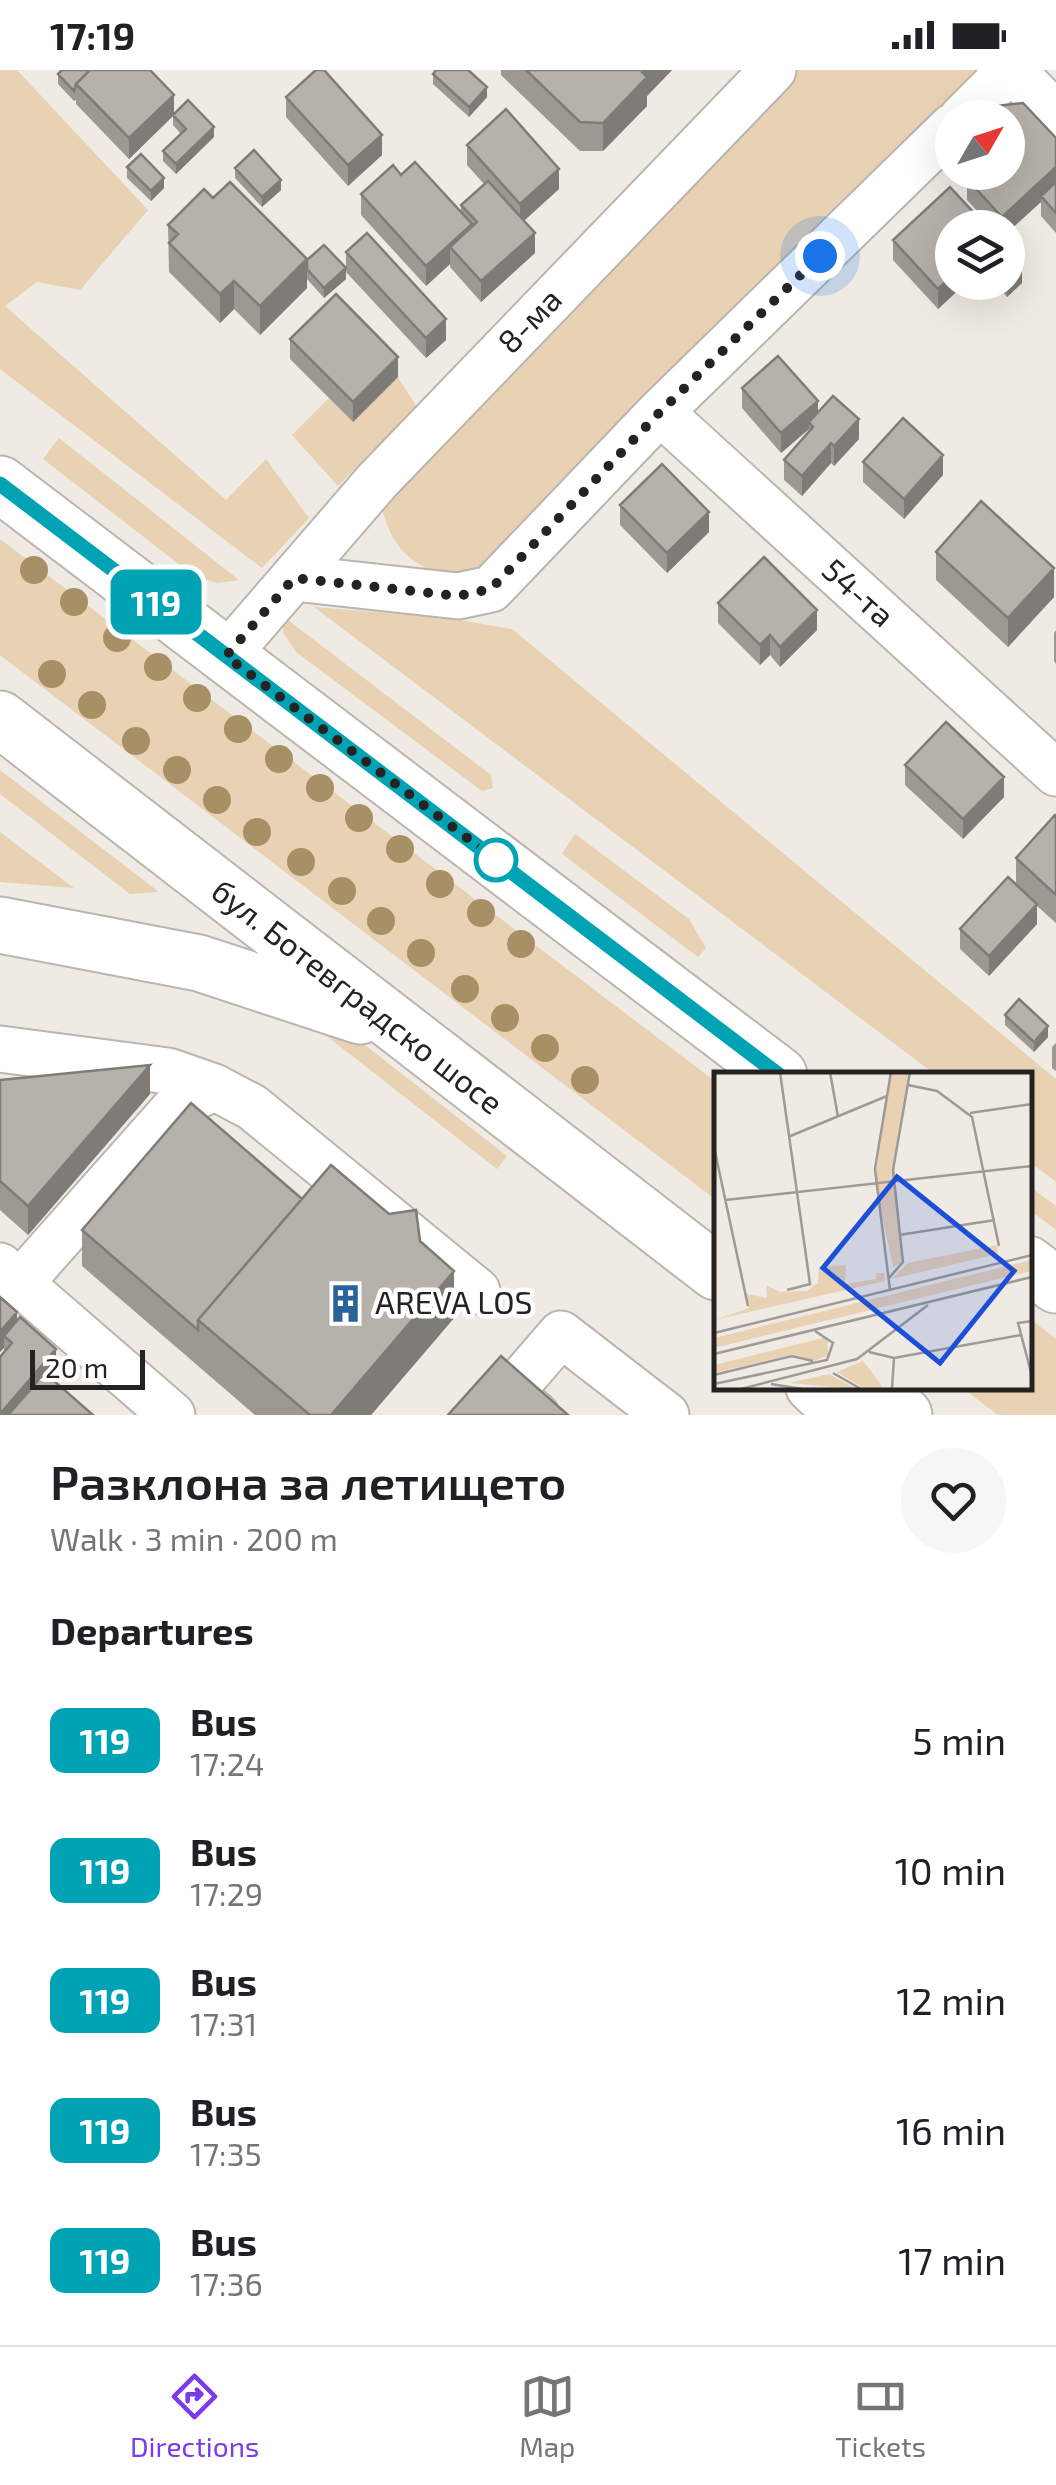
<!DOCTYPE html>
<html lang="en">
<head>
<meta charset="utf-8">
<style>
	:root { --surface:#fff; --page:#f6f6f6; --text:#202124; --muted:#757577; --line:#e0e0e0; --accent:#7c3aed }
	body { margin:0; font-family:"Exo 2",sans-serif; background:var(--page); color:var(--text); height:100vh; display:flex; flex-direction:column; font-size:38px; white-space:nowrap }
	* { box-sizing:border-box; margin:0 }
	p { font-size:32px; color:var(--muted) }
	.icon { flex:none; width:55px; height:55px; fill:none; stroke:currentColor; stroke-width:2; stroke-linecap:round; stroke-linejoin:round }
	.map { position:relative; height:1345px; overflow:hidden }
	.details { display:flex; flex-direction:column; background:var(--surface); flex:1 }
	.details>* { flex:none }
	.badge { padding:0 20px; border-radius:15px; font-size:35px; line-height:65px }
	.needle { width:65px; rotate:51deg }
	.buttons { position:absolute; left:935px; top:30px; display:grid; gap:20px }
	.buttons a { display:grid; place-items:center; width:90px; height:90px; border-radius:50%; background:var(--surface); box-shadow:0 10px 40px #0002; font-size:50px }
	.scale { position:absolute; left:30px; bottom:25px; width:115px; box-sizing:border-box; padding-left:10px; border:5px solid #252321; border-top:0; font-size:28px; line-height:35px; white-space:nowrap; color:#252321; -webkit-text-stroke:8px #fff; paint-order:stroke }
	.you { position:absolute; width:50px; height:50px; margin:-25px; border:8px solid #fff; border-radius:50%; background:#1a73e8; box-shadow:0 0 0 15px #1a73e833 }
	.map>.badge { position:absolute; translate:-50% -50%; box-shadow:0 0 0 5px #fff }
	h2 { padding:0 50px; font-size:38px; line-height:90px }
	.round { display:grid; place-items:center; flex:none; width:105px; height:105px; border-radius:52px; background:var(--page) }
	.summary { display:flex; align-items:center; justify-content:space-between; height:170px; padding:0 50px }
	h1 { font-size:48px; font-weight:600; line-height:75px }
	ul { padding:0; list-style:none }
	li { display:flex; align-items:center; gap:30px; height:130px; padding:0 50px }
	li div { flex:1 }
	li b { display:block; font-size:38px }
	li em { font-style:normal }
	li .badge { min-width:110px; font-weight:700; text-align:center }
	.status { display:flex; justify-content:space-between; align-items:center; height:70px; padding:0 50px; background:var(--surface); direction:ltr }
	.status svg { height:28px; fill:currentColor }
	.dock { display:flex; justify-content:space-around; align-items:center; height:140px; border-top:2px solid var(--line); background:var(--surface); font-size:28px; color:var(--muted) }
	.dock a { display:grid; justify-items:center; gap:5px }
	.dock .current { color:var(--accent) }
	.map>svg:first-child { display:block }
	.green { fill:#e9d1b3 }
	.lines { fill:none; stroke-linecap:round; stroke-linejoin:round }
	.minor-casing { stroke:#bab5ae; stroke-width:49 }
	.major-casing { stroke:#bab5ae; stroke-width:59 }
	.minor { stroke:#fff; stroke-width:45 }
	.major { stroke:#fff; stroke-width:55 }
	.tree { fill:#a89066 }
	.wall { fill:#9d9892 }
	.shaded-wall { fill:#7f7c77 }
	.building { fill:#b6b1aa; stroke:#7f7c77; stroke-width:2.5 }
	.line-casing { stroke:#fff; stroke-width:22 }
	.line { stroke:#00a3b4; stroke-width:15 }
	.walk { stroke:#252321; stroke-width:10; stroke-dasharray:0 18 }
	.stop-dot { fill:#fff; stroke:#00a3b4; stroke-width:5 }
	.labels { text-anchor:middle; stroke-width:9; stroke-linejoin:round; paint-order:stroke }
	.street-label { font-size:32px; fill:#252321; stroke:#fff }
	.poi-label { font-size:32px; fill:#252321; stroke:#fff; text-anchor:start }
	.inset-road { fill:none; stroke:#9e9a95; stroke-width:2.5 }
	.view { fill:#1d4ed8; fill-opacity:0.15; stroke:#1d4ed8; stroke-width:5 }
	.inset-edge { fill:none; stroke:#252321; stroke-width:5 }
</style>
</head>
<body>
<div class="status"><b>17:19</b><svg viewBox="0 0 49 12"><path d="M0 12V9h3v3zM5 12V6h3v6zM10 12V3h3v9zM15 12V0h3v12zM26 1h20v11H26zM47 4h2v5h-2z"/></svg></div>
<div class="map">
<svg width="1056" height="1345" viewBox="0 0 1056 1345">
	<rect width="100%" height="100%" fill="#efeae3"/>
	<path class="green" d="M 0,0 L 17,0 L 148,140 L 80,220 L 37,212 L 5,236 L 226,430 L 266,389 L 309,448 L 262,498 L 0,299 Z
		M 773,0 L 1010,0 L 491,519 C 418,499 388,493 377,411 Z
		M 398,307 L 416,336 L 338,416 L 292,365 L 329,328 L 353,352 Z
		M 59,368 L 239,510 L 217,513 L 193,505 L 43,389 Z
		M 0,469 L 716,1012 L 716,1130 L 0,585 Z
		M 314,537 L 448,548 L 512,559 L 1056,1009 L 1056,1112 L 1029,1091 L 1028,1005 L 936,1005 Z
		M 284,547 L 491,705 L 493,718 L 482,721 L 296,582 L 283,562 Z
		M 0,700 L 159,822 L 130,824 L 0,724 Z
		M 0,762 L 74,818 L 0,812 Z
		M 575,764 L 689,849 L 706,878 L 698,887 L 562,784 Z
		M 301,946 L 356,968 L 507,1086 L 497,1099 Z
		M 1028,1115 L 1056,1136 L 1056,1160 L 1029,1139 Z
		M 1029,1248 L 1056,1269 L 1056,1345 L 998,1345 L 962,1318 L 1028,1318 Z"/>
	<g class="lines">
		<defs>
			<path id="minor" d="M 1012,0 L 1056,45
				M 962,48 L 1010,0
				M 660,342 L 1056,703
				M 294,508 L 458,526 L 491,519 L 660,342 L 952,57
				M 226,586 L 377,411 L 773,0
				M 0,979 L 168,1001 L 214,1017
				M 0,1196 L 172,1345
				M 20,1213 L 176,1037 L 214,1017 L 252,1037 L 477,1221
				M 809,1318 L 838,1345
				M 536,1345 L 510,1323 L 561,1264 L 666,1345"/>
			<path id="major" d="M 0,414 L 779,1005
				M 0,649 L 716,1202
				M 0,855 L 199,893 L 360,946
				M 1028,1194 L 1056,1215
				M 868,1318 L 904,1345"/>
		</defs>
		<use href="#minor" class="minor-casing"/>
		<use href="#major" class="major-casing"/>
		<use href="#minor" class="minor"/>
		<use href="#major" class="major"/>
	</g>
	<g class="tree">
		<circle cx="34" cy="500" r="14"/>
		<circle cx="74" cy="532" r="14"/>
		<circle cx="117" cy="568" r="14"/>
		<circle cx="158" cy="597" r="14"/>
		<circle cx="52" cy="604" r="14"/>
		<circle cx="197" cy="628" r="14"/>
		<circle cx="92" cy="635" r="14"/>
		<circle cx="238" cy="659" r="14"/>
		<circle cx="136" cy="671" r="14"/>
		<circle cx="279" cy="689" r="14"/>
		<circle cx="177" cy="700" r="14"/>
		<circle cx="320" cy="718" r="14"/>
		<circle cx="217" cy="730" r="14"/>
		<circle cx="359" cy="748" r="14"/>
		<circle cx="257" cy="762" r="14"/>
		<circle cx="400" cy="779" r="14"/>
		<circle cx="301" cy="792" r="14"/>
		<circle cx="440" cy="814" r="14"/>
		<circle cx="342" cy="821" r="14"/>
		<circle cx="481" cy="843" r="14"/>
		<circle cx="381" cy="851" r="14"/>
		<circle cx="521" cy="874" r="14"/>
		<circle cx="421" cy="883" r="14"/>
		<circle cx="465" cy="919" r="14"/>
		<circle cx="505" cy="948" r="14"/>
		<circle cx="545" cy="978" r="14"/>
		<circle cx="585" cy="1010" r="14"/>
	</g>
	<path class="wall" d="M 501,0 L 672,0 L 647,26 L 647,36 L 603,81 L 580,81 L 501,5 Z
		M 58,4 L 174,43 L 214,67 L 176,104 L 163,91 L 163,81 L 181,64 L 173,55 L 173,46 L 129,89 L 76,34 L 76,30 L 74,31 L 58,14 Z
		M 433,4 L 487,27 L 469,47 L 433,14 Z
		M 286,27 L 382,85 L 348,116 L 286,47 Z
		M 1056,68 L 1056,163 L 1041,146 L 1041,132 L 1008,158 L 993,158 L 967,130 L 967,109 Z
		M 467,75 L 559,119 L 524,151 L 535,183 L 481,232 L 450,197 L 450,194 L 426,216 L 361,145 L 361,124 L 401,105 L 461,142 L 461,135 L 484,114 L 467,95 Z
		M 127,97 L 164,118 L 151,131 L 127,108 Z
		M 235,98 L 281,120 L 262,137 L 235,108 Z
		M 213,128 L 307,189 L 346,209 L 324,228 L 307,209 L 307,218 L 260,265 L 234,239 L 220,253 L 169,202 L 168,155 Z
		M 893,170 L 952,212 L 967,212 L 938,239 L 893,190 Z
		M 346,182 L 446,270 L 426,288 L 346,202 Z
		M 994,212 L 1008,212 L 1022,213 L 1007,227 Z
		M 290,269 L 398,307 L 353,352 L 290,289 Z
		M 742,318 L 818,343 L 859,369 L 834,396 L 831,393 L 802,426 L 784,410 L 784,390 L 809,362 L 809,359 L 781,383 L 742,338 Z
		M 863,392 L 943,405 L 904,449 L 863,412 Z
		M 620,435 L 709,462 L 667,503 L 620,455 Z
		M 936,482 L 1054,527 L 1008,577 L 936,510 Z
		M 718,533 L 817,560 L 780,597 L 770,585 L 760,595 L 718,553 Z
		M 1056,560 L 1056,594 L 1054,591 L 1054,563 Z
		M 905,695 L 1004,727 L 963,769 L 905,715 Z
		M 1056,745 L 1056,853 L 1037,836 L 1037,854 L 989,906 L 960,879 L 960,859 L 1016,815 L 1016,788 Z
		M 1005,945 L 1048,967 L 1034,982 L 1005,955 Z
		M 1056,973 L 1056,1001 L 1052,998 L 1052,977 Z
		M 0,1010 L 150,1024 L 28,1165 L 0,1140 Z
		M 302,1129 L 420,1171 L 454,1248 L 371,1345 L 255,1345 L 82,1196 L 82,1160 Z
		M 0,1227 L 17,1251 L 56,1299 L 4,1283 L 4,1278 L 0,1282 Z"/>
	<path class="shaded-wall" d="M 644,0 L 672,0 L 647,26 L 647,36 L 603,81 L 603,53 Z
		M 487,17 L 487,27 L 469,47 L 469,37 Z
		M 174,25 L 174,45 L 129,89 L 129,68 Z
		M 214,57 L 214,67 L 176,104 L 176,94 Z
		M 382,65 L 382,85 L 348,116 L 348,95 Z
		M 1056,97 L 1056,117 L 1041,126 L 1041,132 L 1008,162 L 1008,158 L 1002,158 L 1002,147 Z
		M 559,99 L 559,119 L 520,154 L 520,134 Z
		M 164,108 L 164,118 L 151,131 L 151,121 Z
		M 281,110 L 281,120 L 262,137 L 262,127 Z
		M 472,154 L 472,174 L 450,177 L 450,194 L 426,216 L 426,196 Z
		M 535,163 L 535,183 L 481,232 L 481,211 Z
		M 307,189 L 307,218 L 260,265 L 260,236 Z
		M 1022,193 L 1022,213 L 1007,227 L 1008,207 Z
		M 346,198 L 346,209 L 324,228 L 324,218 Z
		M 952,206 L 952,212 L 967,212 L 938,239 L 938,219 Z
		M 234,211 L 234,239 L 220,253 L 220,224 Z
		M 446,249 L 446,270 L 426,288 L 426,268 Z
		M 398,287 L 398,307 L 353,352 L 353,332 Z
		M 818,331 L 818,351 L 809,352 L 809,359 L 781,383 L 781,363 Z
		M 859,349 L 859,369 L 834,396 L 834,376 Z
		M 831,373 L 831,393 L 802,426 L 802,406 Z
		M 943,385 L 943,405 L 904,449 L 904,429 Z
		M 709,442 L 709,462 L 667,503 L 667,483 Z
		M 1054,498 L 1054,527 L 1008,577 L 1008,548 Z
		M 817,540 L 817,560 L 780,597 L 780,577 Z
		M 770,565 L 770,585 L 760,595 L 760,575 Z
		M 1004,707 L 1004,727 L 963,769 L 963,749 Z
		M 1037,834 L 1037,854 L 989,906 L 989,886 Z
		M 1048,956 L 1048,967 L 1034,982 L 1034,972 Z
		M 150,995 L 150,1024 L 28,1165 L 28,1136 Z
		M 454,1201 L 454,1248 L 371,1345 L 331,1345 Z
		M 17,1242 L 17,1263 L 4,1266 L 4,1278 L 0,1282 L 0,1262 Z
		M 56,1279 L 56,1299 L 16,1345 L 0,1345 Z"/>
	<path class="building" d="M 62,0 L 90,0 L 76,14 L 74,21 L 58,4 Z
		M 90,0 L 150,0 L 174,25 L 129,68 L 76,14 Z
		M 316,0 L 324,0 L 382,65 L 348,95 L 286,27 Z
		M 436,0 L 468,0 L 487,17 L 469,37 L 433,4 Z
		M 526,0 L 644,0 L 642,2 L 647,7 L 603,53 L 580,52 Z
		M 188,30 L 214,57 L 176,94 L 163,81 L 186,59 L 173,45 Z
		M 1023,33 L 1056,68 L 1056,97 L 1002,147 L 967,109 L 974,102 L 1008,102 L 1008,48 L 995,48 L 997,36 Z
		M 506,39 L 559,99 L 520,134 L 467,75 Z
		M 254,80 L 281,110 L 262,127 L 235,98 Z
		M 141,84 L 164,108 L 151,121 L 127,97 Z
		M 415,92 L 472,154 L 426,196 L 361,124 L 393,95 L 401,105 Z
		M 488,111 L 535,163 L 481,211 L 450,177 L 477,152 L 461,135 Z
		M 230,112 L 307,189 L 260,236 L 234,211 L 220,224 L 169,173 L 178,164 L 168,155 L 204,119 L 213,128 Z
		M 1056,112 L 1056,143 L 1041,126 Z
		M 950,117 L 988,158 L 952,158 L 952,206 L 938,219 L 893,170 Z
		M 367,163 L 446,249 L 426,268 L 346,182 Z
		M 324,175 L 346,198 L 324,218 L 307,199 L 307,190 Z
		M 1008,178 L 1022,193 L 1008,207 Z
		M 336,224 L 398,287 L 353,332 L 290,269 Z
		M 778,286 L 818,331 L 781,363 L 742,318 Z
		M 833,326 L 859,349 L 834,376 L 831,373 L 802,406 L 784,390 L 813,357 L 809,352 Z
		M 903,348 L 943,385 L 904,429 L 863,392 Z
		M 662,394 L 709,442 L 667,483 L 620,435 Z
		M 981,431 L 1054,498 L 1008,548 L 936,482 Z
		M 764,487 L 817,540 L 780,577 L 770,565 L 760,575 L 718,533 Z
		M 946,652 L 1004,707 L 963,749 L 905,695 Z
		M 1055,745 L 1056,745 L 1056,825 L 1016,788 Z
		M 1008,807 L 1037,834 L 989,886 L 960,859 Z
		M 1019,929 L 1048,956 L 1034,972 L 1005,945 Z
		M 150,995 L 28,1136 L 0,1111 L 0,1010 Z
		M 191,1033 L 302,1129 L 198,1250 L 198,1260 L 82,1160 Z
		M 331,1095 L 389,1144 L 416,1140 L 420,1171 L 454,1201 L 331,1345 L 310,1345 L 198,1250 Z
		M 0,1227 L 17,1242 L 0,1262 Z
		M 20,1247 L 56,1279 L 0,1344 L 0,1287 L 12,1273 L 4,1266 Z
		M 501,1286 L 568,1345 L 448,1345 Z
		M 45,1303 L 93,1345 L 8,1345 Z"/>
	<g class="lines">
		<defs>
			<path id="line" d="M 0,414 L 779,1005"/>
		</defs>
		<use href="#line" class="line-casing"/>
		<use href="#line" class="line"/>
		<path class="walk" d="M 496,790 L 503,795 L 226,586 L 294,508 L 458,526 L 491,519 L 660,342 L 820,186"/>
	</g>
	<defs>
		<symbol id="building-bare" viewBox="-9 -9 18 18"><path d="M-4-6H4V6H1V3H-1V6H-4ZM-2.5-4.3h1.7v1.8h-1.7ZM.8-4.3h1.7v1.8H.8ZM-2.5-1h1.7V.8h-1.7ZM.8-1h1.7V.8H.8Z" fill="#296199" stroke="#fff" stroke-width="2.5" paint-order="stroke"/></symbol>
	</defs>
	<g fill-rule="evenodd">
		<use href="#building-bare" x="318" y="1206" width="55" height="55"/>
	</g>
	<circle class="stop-dot" cx="496" cy="790" r="20"/>
	<g class="labels">
		<g class="street-label">
			<text transform="translate(530 251) rotate(-46)" y="11">8-ма</text>
			<text transform="translate(858 523) rotate(42)" y="11">54-та</text>
			<text transform="translate(357 927) rotate(38)" y="11">бул. Ботевградско шосе</text>
		</g>
		<g class="poi-label">
			<text x="375" y="1244">AREVA LOS</text>
		</g>
	</g>
	<g transform="translate(714 1002)">
		<rect width="318" height="318" fill="#efeae3"/>
		<path d="M 177,0 L 196,0 L 180,89 L 189,190 L 179,195 L 161,110 ZM 283,173 L 284,182 L 178,207 L 194,191 ZM 317,188 L 317,199 L 0,276 L 0,266 ZM 132,193 L 131,212 L 162,207 L 162,201 L 170,201 L 171,209 L 0,248 L 35,236 L 33,222 L 53,226 L 52,213 L 66,220 L 93,219 L 104,211 L 105,195 ZM 113,265 L 114,283 L 101,289 L 79,282 L 0,301 L 0,293 ZM 149,289 L 164,308 L 169,317 L 151,317 L 123,300 ZM 115,302 L 142,317 L 75,311 Z" fill="#e9d1b3"/>
		<path class="inset-road" d="M 66,0 L 96,212 L 73,218M 116,0 L 124,45M 194,13 L 223,19 L 258,45 L 285,174M 256,41 L 318,32M 74,65 L 173,24M 0,75 L 34,234M 11,128 L 318,94M 185,163 L 281,148M 175,206 L 189,190 L 179,98 L 196,0M 176,218 L 161,97 L 177,0M 318,249 L 304,251 L 318,304M 0,261 L 318,183M 155,280 L 180,286 L 307,263M 0,282 L 318,205M 119,301 L 147,317M 0,303 L 78,284 L 99,289M 0,312 L 113,288 L 119,271 L 101,259M 57,312 L 88,317M 27,317 L 143,287 L 214,233M 178,317 L 180,286"/>
		<path class="view" d="M 183,105 L 300,199 L 226,291 L 109,196 Z"/>
		<rect width="318" height="318" class="inset-edge"/>
	</g>
</svg>
<div class="buttons">
<a><svg class="needle" viewBox="-14 -14 28 28"><path d="M0-13l5 13h-10z" fill="#e53935"/><path d="M0 13l5-13h-10z" fill="#757577"/></svg></a>
<a><svg class="icon" aria-label="layers" viewBox="0 0 24 24"><path d="M12 4l9 5-9 5-9-5zM3 14l9 5 9-5"/></svg></a>
</div>
<div class="scale">20 m</div>
<div class="you" style="left:820px;top:186px"></div>
<b class="badge" style="left:156px;top:532px;background:#00a3b4;color:#fff">119</b>
</div>
<section class="details">
<div class="summary"><div><h1>Разклона за летището</h1><p>Walk · 3 min · 200 m</p></div><a class="round"><svg class="icon" aria-label="heart" viewBox="0 0 24 24"><path d="M12 20l-8-8c-3-5 5-10 8-4 3-6 11-1 8 4z"/></svg></a></div>
<h2>Departures</h2>
<ul>
<li><span class="badge" style="background:#00a3b4;color:#fff">119</span><div><b>Bus</b><p>17:24</p></div><em>5 min</em></li>
<li><span class="badge" style="background:#00a3b4;color:#fff">119</span><div><b>Bus</b><p>17:29</p></div><em>10 min</em></li>
<li><span class="badge" style="background:#00a3b4;color:#fff">119</span><div><b>Bus</b><p>17:31</p></div><em>12 min</em></li>
<li><span class="badge" style="background:#00a3b4;color:#fff">119</span><div><b>Bus</b><p>17:35</p></div><em>16 min</em></li>
<li><span class="badge" style="background:#00a3b4;color:#fff">119</span><div><b>Bus</b><p>17:36</p></div><em>17 min</em></li>
</ul>
</section>
<nav class="dock">
<a class="current"><svg class="icon" aria-label="directions" viewBox="0 0 24 24"><path d="M12 3l9 9-9 9-9-9zM9 14v-3h6M13 9l2 2-2 2"/></svg>Directions</a>
<a><svg class="icon" aria-label="map" viewBox="0 0 24 24"><path d="M3 6l6-2 6 2 6-2v14l-6 2-6-2-6 2zM9 4v14M15 6v14"/></svg>Map</a>
<a><svg class="icon" aria-label="tickets" viewBox="0 0 24 24"><path d="M3 7h18v10H3zM15 7v10"/></svg>Tickets</a>
</nav>
</body>
</html>
